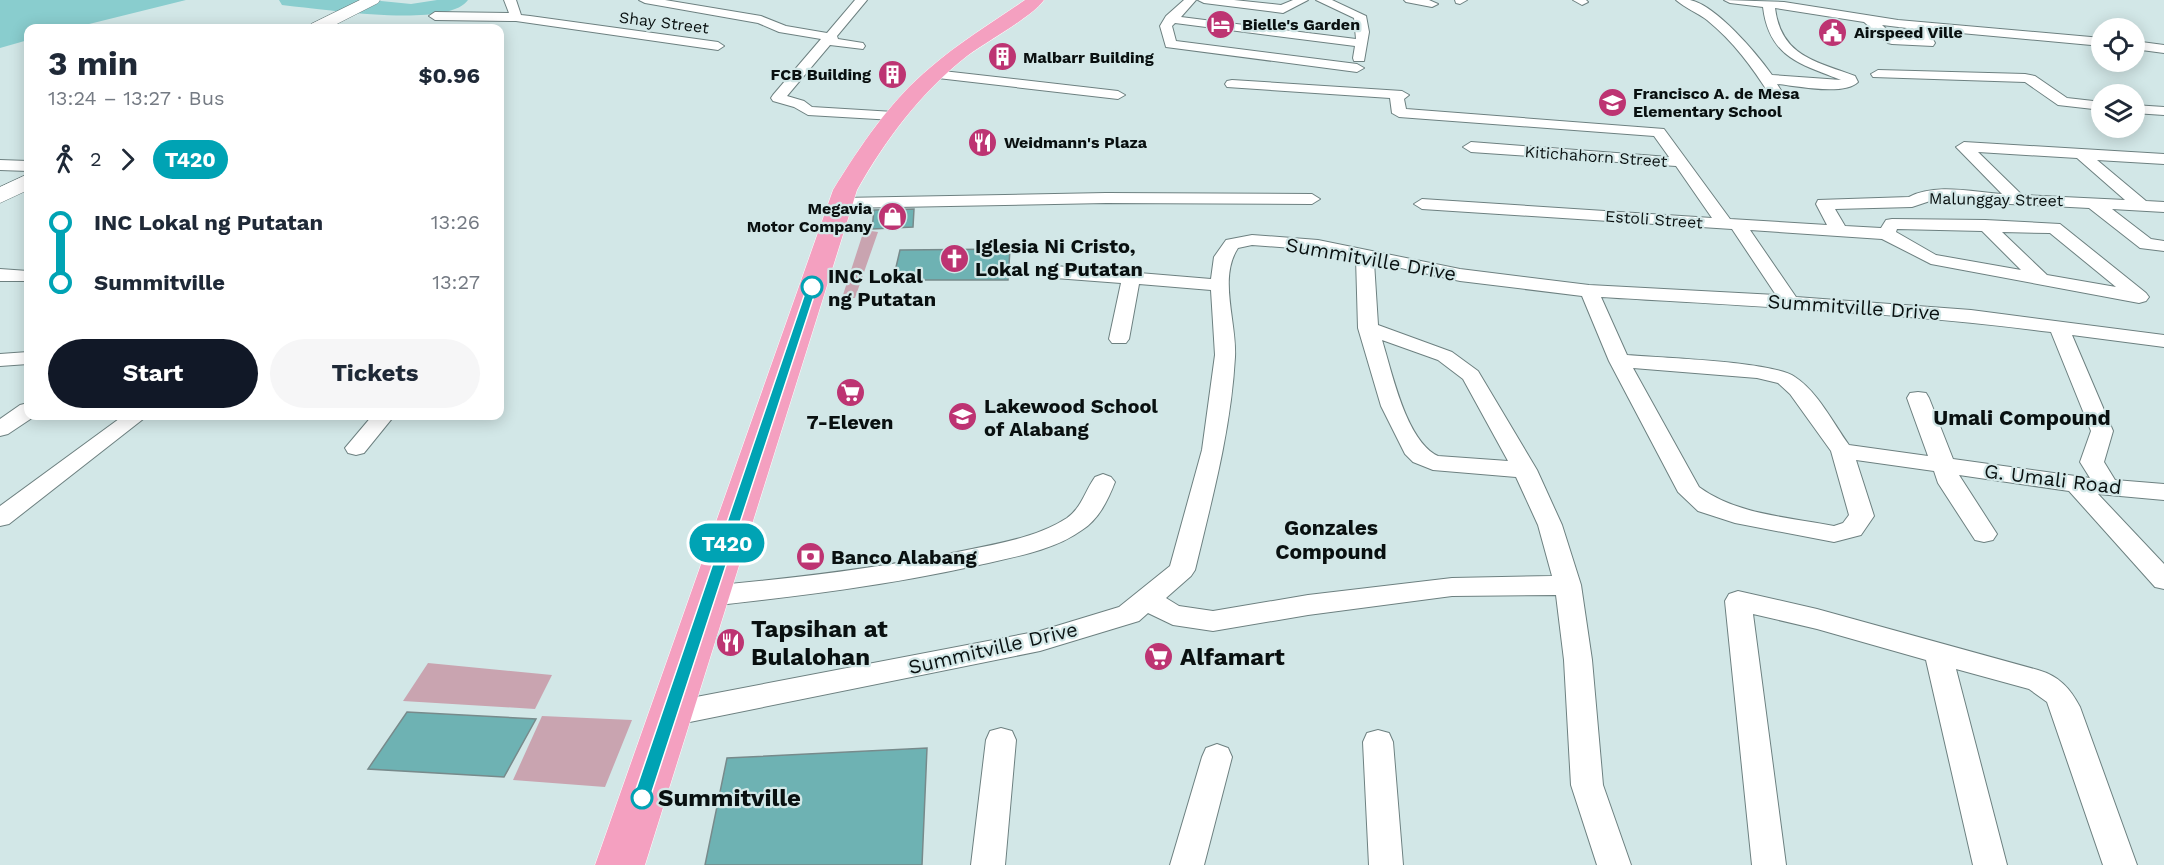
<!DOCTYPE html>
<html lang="en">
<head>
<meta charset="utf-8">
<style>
	:root { --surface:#fff; --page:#f6f6f7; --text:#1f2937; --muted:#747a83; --accent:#111827 }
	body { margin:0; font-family:"Work Sans",sans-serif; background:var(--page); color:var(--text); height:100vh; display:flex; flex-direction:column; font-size:22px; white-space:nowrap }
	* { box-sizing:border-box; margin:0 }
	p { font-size:20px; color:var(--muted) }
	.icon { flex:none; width:33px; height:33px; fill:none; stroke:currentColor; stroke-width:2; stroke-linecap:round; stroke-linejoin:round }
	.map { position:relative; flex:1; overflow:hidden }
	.drawer { position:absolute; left:24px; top:24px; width:480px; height:396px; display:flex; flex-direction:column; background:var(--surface); border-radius:12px; box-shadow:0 3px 15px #0003 }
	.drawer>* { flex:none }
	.badge { padding:0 12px; border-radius:20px; font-size:21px; line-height:39px }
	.fabs { position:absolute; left:2091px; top:18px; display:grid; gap:12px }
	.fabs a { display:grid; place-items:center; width:54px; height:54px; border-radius:50%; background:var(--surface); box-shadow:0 3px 15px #0003; font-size:30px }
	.map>.badge { position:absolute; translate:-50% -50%; box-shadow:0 0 0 3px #fff }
	.legs { display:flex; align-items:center; gap:9px; height:66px; padding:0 24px; font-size:20px }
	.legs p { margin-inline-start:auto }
	.head { display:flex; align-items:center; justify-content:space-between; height:102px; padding:0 24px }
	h1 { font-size:33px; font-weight:700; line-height:45px }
	.cta { display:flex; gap:12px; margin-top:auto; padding:12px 24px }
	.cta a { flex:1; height:69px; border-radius:36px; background:var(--accent); color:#fff; font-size:24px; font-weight:700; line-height:69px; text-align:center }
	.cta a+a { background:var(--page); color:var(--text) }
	ul { padding:0 24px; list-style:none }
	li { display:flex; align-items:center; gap:21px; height:60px; font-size:22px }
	li i { display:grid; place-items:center; width:9px; height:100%; margin:0 8px; background:currentColor }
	li i::after { content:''; width:15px; height:15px; margin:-8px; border:4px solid; border-radius:50%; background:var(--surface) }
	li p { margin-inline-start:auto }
	li:first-child i { background:linear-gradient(#0000 50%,currentColor 0) }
	li:last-child i { background:linear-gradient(currentColor 50%,#0000 0) }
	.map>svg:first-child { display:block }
	.green { fill:#c9a4b0 }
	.water { fill:#89cdce }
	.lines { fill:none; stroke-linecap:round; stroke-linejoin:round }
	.river { fill:#89cdce; fill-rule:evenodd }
	.building { fill:#6eb2b3; stroke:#778a8b; stroke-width:1.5 }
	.minor-casing { stroke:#6d8080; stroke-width:2 }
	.secondary-casing { stroke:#6d8080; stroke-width:1 }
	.trunk-casing { stroke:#fff; stroke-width:1 }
	.minor { fill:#fff; fill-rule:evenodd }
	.secondary { fill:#fff; fill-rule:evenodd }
	.trunk { fill:#f4a0c0; fill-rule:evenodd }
	.line-1 { fill:#00a3b4; stroke:#fff; stroke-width:1.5 }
	.stop-1-dot { fill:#fff; stroke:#00a3b4; stroke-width:3 }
	.labels { text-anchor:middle; stroke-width:4.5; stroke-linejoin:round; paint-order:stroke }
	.far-street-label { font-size:16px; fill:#091010; stroke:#d2e7e7 }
	.far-poi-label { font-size:16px; font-weight:bold; fill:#091010; stroke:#d2e7e7; text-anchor:start }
	.poi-label { font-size:20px; font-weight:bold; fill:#091010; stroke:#d2e7e7; text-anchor:start }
	.street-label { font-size:20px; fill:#091010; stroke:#d2e7e7 }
	.stop-label { font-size:20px; font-weight:bold; fill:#091010; stroke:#d2e7e7; text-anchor:start }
	.neighbourhood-label { font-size:21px; font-weight:bold; fill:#091010; stroke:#d2e7e7 }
	.near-poi-label { font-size:24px; font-weight:bold; fill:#091010; stroke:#d2e7e7; text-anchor:start }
	.near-stop-label { font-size:24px; font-weight:bold; fill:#091010; stroke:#d2e7e7; text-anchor:start }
</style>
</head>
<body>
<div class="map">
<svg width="2164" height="865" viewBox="0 0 2164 865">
	<rect width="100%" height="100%" fill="#d2e7e7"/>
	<path class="green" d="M 864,230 L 878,232 L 855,298 L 842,298 Z
		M 428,663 L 552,675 L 535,709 L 403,701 Z
		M 542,716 L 632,720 L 605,787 L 513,780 Z"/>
	<path class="water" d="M 0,0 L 186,0 L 73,28 L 28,28 L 28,40 L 0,48 Z"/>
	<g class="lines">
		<path class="river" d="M 279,0 L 371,0 L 411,4 L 437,0 L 468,0 C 448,29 324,9 290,6 L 282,5 Z"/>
	</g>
	<path class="building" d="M 914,209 L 913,227 L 872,229 L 874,210 Z
		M 1010,249 L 1008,280 L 893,280 L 900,250 Z
		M 407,712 L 536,719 L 504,777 L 368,769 Z
		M 927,748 L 922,865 L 705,865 L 727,758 Z"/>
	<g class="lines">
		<defs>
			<path id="minor" d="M 504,0 L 516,0 L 521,15 L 530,16 L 718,42 L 724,46 L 718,50 L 516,21 L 435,20 L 429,16 L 435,12 L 509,13 Z
				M 639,0 L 665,0 L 761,16 L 786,26 L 827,33 L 855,0 L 867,0 L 837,36 L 838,39 L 863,43 L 865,46 L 863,49 L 830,45 L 787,96 L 804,101 L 812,107 L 894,112 L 901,116 L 894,120 L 808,115 L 794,107 L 773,101 L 771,98 L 773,95 L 821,39 L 779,32 L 758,23 L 645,3 Z
				M 1184,0 L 1196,0 L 1181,17 L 1356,39 L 1354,18 L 1316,0 L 1332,0 L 1366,16 L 1369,32 L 1364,61 L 1354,61 L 1353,58 L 1355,46 L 1175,23 L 1172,26 L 1176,41 L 1357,64 L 1364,68 L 1357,72 L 1166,47 L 1160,26 L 1166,16 Z
				M 1198,0 L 1234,0 L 1281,5 L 1293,0 L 1308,0 L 1283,13 L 1204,3 Z
				M 1404,0 L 1429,0 L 1438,4 L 1432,7 L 1406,2 Z
				M 1455,0 L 1467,0 L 1460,4 L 1456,3 Z
				M 1573,0 L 1586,0 L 1588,2 L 1582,5 Z
				M 1676,0 C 1681,0 1686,0 1690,0 C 1716,5 1757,54 1772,75 L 1841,80 C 1800,64 1769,57 1763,7 L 1730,3 L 1724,0 L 1784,2 L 1898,20 L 2102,38 L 2102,46 L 1928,30 L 1935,43 L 1933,46 L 1892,44 L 1888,43 L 1864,22 L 1775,8 C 1781,56 1815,61 1855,76 L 1858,82 C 1844,96 1797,86 1777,84 L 1782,92 L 1775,96 L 1770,95 C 1752,67 1734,42 1707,20 C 1698,13 1685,8 1676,0 ZM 1882,25 L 1915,29 L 1920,39 L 1895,37 Z
				M 2134,41 L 2164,45 L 2164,53 L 2134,49 Z
				M 934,70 L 1118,91 L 1125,95 L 1118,99 L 929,77 L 927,74 L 929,71 Z
				M 1878,70 L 2025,74 L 2035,76 L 2067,98 L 2102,102 L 2102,110 L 2058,105 L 2025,82 L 1873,77 L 1871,74 Z
				M 1232,80 L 1402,91 L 1409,95 L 1404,99 L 1406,109 L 1664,129 L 1730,219 L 1827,225 L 1816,204 L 1818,200 L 1909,197 C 1935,183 1973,192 2002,194 L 1959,150 L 1956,147 L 1964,142 L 2164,154 L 2164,164 L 2097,160 L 2146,201 L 2164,202 L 2164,212 L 2112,209 L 2151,239 L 2164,241 L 2164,251 L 2140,248 L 2089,208 L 1933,200 L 1912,207 L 1835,209 L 1845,226 L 1881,228 L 1886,220 L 1892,219 L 1985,220 L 2060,224 L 2146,293 L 2149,297 L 2146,301 L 2139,303 L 1931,264 L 1882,239 L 1750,230 L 1796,297 L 1971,310 L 2164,335 L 2164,347 L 2072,335 L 2113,431 L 2104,462 L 2115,480 L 2164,484 L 2164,500 L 2098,494 L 2164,564 L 2164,589 L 2155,587 L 2069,491 L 1959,475 L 1997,534 L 1993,540 L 1984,542 L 1975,540 L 1938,483 L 1934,471 L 1856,460 L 1874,516 L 1861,535 L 1834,542 L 1735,523 L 1698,511 L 1678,492 L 1609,361 L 1582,296 L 1460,281 L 1374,262 L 1378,325 L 1452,352 L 1478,371 L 1537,470 L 1562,525 L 1581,585 L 1592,660 L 1603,785 L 1631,865 L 1597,865 L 1571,785 L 1564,660 L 1556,595 L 1452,596 L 1308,615 L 1213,631 L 1173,625 L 1148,613 L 1139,621 L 1040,651 L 670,726 L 660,722 L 655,714 L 660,706 L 670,702 L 1040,631 L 1119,607 L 1170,566 L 1202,450 L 1215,355 L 1211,290 L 1139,284 L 1129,339 L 1126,343 L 1112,343 L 1109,339 L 1121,283 L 1055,278 L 1048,276 L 1046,272 L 1048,268 L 1055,266 L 1211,279 L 1214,257 L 1226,240 L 1252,235 L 1318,240 L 1460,269 L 1589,285 L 1776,295 L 1732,229 L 1422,209 L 1414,204 L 1422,199 L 1712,218 L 1676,166 L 1471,152 L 1463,147 L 1471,142 L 1669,157 L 1654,136 L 1399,117 L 1392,113 L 1390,98 L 1227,87 L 1225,84 L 1227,81 ZM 1978,152 L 2077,158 L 2125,200 L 2022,195 ZM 1897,229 L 1982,231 L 2021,270 L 1936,255 L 1896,232 ZM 2002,232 L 2050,233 L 2116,287 L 2047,275 ZM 1252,245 L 1318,250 L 1356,258 L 1358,328 L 1381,406 L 1405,454 L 1413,462 L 1433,470 L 1516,477 L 1538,525 L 1552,576 L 1452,578 L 1308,595 L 1213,611 L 1179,606 L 1166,598 L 1191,576 L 1195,570 C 1212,499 1231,430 1235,357 C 1237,323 1218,278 1238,248 ZM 1601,297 C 1751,306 1902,313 2051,332 L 2091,431 L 2080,462 L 2090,478 L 1953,459 L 1929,398 L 1926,393 L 1918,392 L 1910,393 L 1907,398 L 1928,456 L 1849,445 C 1833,423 1818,392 1795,377 C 1772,361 1661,358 1627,355 ZM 1382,340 L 1438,360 L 1463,379 L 1508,461 L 1438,456 C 1406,441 1392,372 1382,340 ZM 1633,368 L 1757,378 L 1778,383 L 1790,394 L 1831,451 L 1849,515 L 1843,523 L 1834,526 C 1789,517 1737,515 1699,487 Z
				M 2134,105 L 2164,107 L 2164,115 L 2134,113 Z
				M 0,160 L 28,161 L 28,171 L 0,170 Z
				M 1106,193 L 1312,194 L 1320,199 L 1312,204 L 1106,203 L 841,208 L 833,203 L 841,198 Z
				M 0,269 L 28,271 L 28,281 L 0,281 Z
				M 28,352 L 28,364 L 0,366 L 0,354 Z
				M 28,403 L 28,416 L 35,416 L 8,434 L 0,436 L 0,419 L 20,405 Z
				M 123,416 L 147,416 L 9,524 L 0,526 L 0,506 Z
				M 372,416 L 394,416 L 364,453 L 356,455 L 348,453 L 345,448 Z
				M 1103,474 L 1111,477 L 1115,482 C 1108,500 1099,519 1082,530 C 1053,551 1013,557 979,565 C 890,585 800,596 709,606 L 700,603 L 696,596 L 700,589 L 709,586 C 796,578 882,568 967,550 C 1000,543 1038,537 1067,518 C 1082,507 1085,491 1095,477 Z
				M 1738,591 L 1817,609 L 2038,670 C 2059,676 2070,688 2080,707 L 2137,865 L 2103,865 L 2047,702 L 2029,689 L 1956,669 L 2007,865 L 1973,865 L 1926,660 L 1817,629 L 1753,614 L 1786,865 L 1752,865 L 1725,601 L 1729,594 Z
				M 1001,728 L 1012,731 L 1016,740 L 1005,865 L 971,865 L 986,740 L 990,731 Z
				M 1378,730 L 1389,733 L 1393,742 L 1403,865 L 1369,865 L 1363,742 L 1367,733 Z
				M 1217,744 L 1228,748 L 1232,757 L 1204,865 L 1170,865 L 1202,757 L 1206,748 Z"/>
			<path id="secondary" d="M 360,0 L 380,0 L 378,3 L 329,28 L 308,28 L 311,24 Z
				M 28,174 L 28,190 L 0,203 L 0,187 Z"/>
			<path id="trunk" d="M 1025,0 L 1044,0 C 1033,16 986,42 967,56 C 920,93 886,139 857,190 L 645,865 L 595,865 L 833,190 C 861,145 890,101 931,67 C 960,42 993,22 1025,0 Z"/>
		</defs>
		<use href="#minor" class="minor-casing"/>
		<use href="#secondary" class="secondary-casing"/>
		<use href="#trunk" class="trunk-casing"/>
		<use href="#minor" class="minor"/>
		<use href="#secondary" class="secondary"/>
		<use href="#trunk" class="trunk"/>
	</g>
	<path class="line-1" d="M 812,284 L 817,287 L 650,798 L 648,803 L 642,805 L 636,803 L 633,798 L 807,287 Z"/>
	<defs>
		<symbol id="hotel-disc" viewBox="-11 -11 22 22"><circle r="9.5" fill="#bd3472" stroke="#d2e7e7"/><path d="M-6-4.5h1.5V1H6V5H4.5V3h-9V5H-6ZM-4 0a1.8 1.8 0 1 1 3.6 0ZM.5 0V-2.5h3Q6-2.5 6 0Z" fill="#fff"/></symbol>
		<symbol id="civic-disc" viewBox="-11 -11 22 22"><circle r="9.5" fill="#bd3472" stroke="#d2e7e7"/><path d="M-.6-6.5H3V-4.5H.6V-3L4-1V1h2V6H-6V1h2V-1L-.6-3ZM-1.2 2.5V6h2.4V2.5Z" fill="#fff"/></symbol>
		<symbol id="building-disc" viewBox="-11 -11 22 22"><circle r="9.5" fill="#bd3472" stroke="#d2e7e7"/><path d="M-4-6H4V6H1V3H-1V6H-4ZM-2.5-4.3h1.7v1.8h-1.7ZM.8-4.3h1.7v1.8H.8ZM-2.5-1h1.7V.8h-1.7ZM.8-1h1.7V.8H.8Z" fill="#fff"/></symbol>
		<symbol id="school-disc" viewBox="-11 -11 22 22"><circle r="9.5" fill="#bd3472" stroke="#d2e7e7"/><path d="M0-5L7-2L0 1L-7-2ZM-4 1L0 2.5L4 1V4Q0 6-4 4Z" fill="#fff"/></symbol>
		<symbol id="restaurant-disc" viewBox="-11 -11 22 22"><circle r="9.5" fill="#bd3472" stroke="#d2e7e7"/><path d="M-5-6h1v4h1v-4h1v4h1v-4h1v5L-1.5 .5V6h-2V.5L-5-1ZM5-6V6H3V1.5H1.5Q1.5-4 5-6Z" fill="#fff"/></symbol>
		<symbol id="shop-disc" viewBox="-11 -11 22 22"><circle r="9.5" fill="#bd3472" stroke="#d2e7e7"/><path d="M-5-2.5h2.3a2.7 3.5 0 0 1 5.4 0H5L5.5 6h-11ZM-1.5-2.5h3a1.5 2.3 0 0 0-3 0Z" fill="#fff"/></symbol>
		<symbol id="church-disc" viewBox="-11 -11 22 22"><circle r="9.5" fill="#bd3472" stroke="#d2e7e7"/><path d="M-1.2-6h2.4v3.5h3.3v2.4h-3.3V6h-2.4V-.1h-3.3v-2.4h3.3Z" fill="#fff"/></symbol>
		<symbol id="supermarket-disc" viewBox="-11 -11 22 22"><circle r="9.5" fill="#bd3472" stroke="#d2e7e7"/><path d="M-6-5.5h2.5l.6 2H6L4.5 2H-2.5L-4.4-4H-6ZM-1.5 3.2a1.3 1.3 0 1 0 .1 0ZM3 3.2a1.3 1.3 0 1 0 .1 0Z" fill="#fff"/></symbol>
		<symbol id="bank-disc" viewBox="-11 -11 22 22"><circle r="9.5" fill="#bd3472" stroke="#d2e7e7"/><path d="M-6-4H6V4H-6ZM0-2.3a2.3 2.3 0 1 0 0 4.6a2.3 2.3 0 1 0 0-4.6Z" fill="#fff"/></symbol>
	</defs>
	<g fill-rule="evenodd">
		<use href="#hotel-disc" x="1204" y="8" width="33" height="33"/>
		<use href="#civic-disc" x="1816" y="16" width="33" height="33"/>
		<use href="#building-disc" x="986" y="40" width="33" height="33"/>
		<use href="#building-disc" x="876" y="58" width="33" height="33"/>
		<use href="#school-disc" x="1596" y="86" width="33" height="33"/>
		<use href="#restaurant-disc" x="966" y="126" width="33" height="33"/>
		<use href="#shop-disc" x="876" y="200" width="33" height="33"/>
		<use href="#church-disc" x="938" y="242" width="33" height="33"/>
		<use href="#supermarket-disc" x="834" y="376" width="33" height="33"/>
		<use href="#school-disc" x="946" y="400" width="33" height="33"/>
		<use href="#bank-disc" x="794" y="540" width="33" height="33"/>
		<use href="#restaurant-disc" x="714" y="626" width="33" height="33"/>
		<use href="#supermarket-disc" x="1142" y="640" width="33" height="33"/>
	</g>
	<g class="stop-1-dot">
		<circle cx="812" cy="287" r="10"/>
		<circle cx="642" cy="798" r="10"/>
	</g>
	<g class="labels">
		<g class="far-street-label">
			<text transform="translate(664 22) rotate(7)" y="6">Shay Street</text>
			<text transform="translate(1596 156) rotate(4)" y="6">Kitichahorn Street</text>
			<text transform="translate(1996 199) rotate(1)" y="6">Malunggay Street</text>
			<text transform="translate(1654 219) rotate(4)" y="6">Estoli Street</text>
		</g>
		<g class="far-poi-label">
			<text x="1242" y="30">Bielle's Garden</text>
			<text x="1854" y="38">Airspeed Ville</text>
			<text x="1023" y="63">Malbarr Building</text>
			<text x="871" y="80" text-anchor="end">FCB Building</text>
			<text x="1633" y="99">Francisco A. de Mesa<tspan x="1633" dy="18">Elementary School</tspan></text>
			<text x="1004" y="148">Weidmann's Plaza</text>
			<text x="872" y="214" text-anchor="end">Megavia<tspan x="872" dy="18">Motor Company</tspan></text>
		</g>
		<g class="poi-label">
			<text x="975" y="253">Iglesia Ni Cristo,<tspan x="975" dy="23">Lokal ng Putatan</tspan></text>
			<text x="984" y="413">Lakewood School<tspan x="984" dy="23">of Alabang</tspan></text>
			<text x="850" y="429" text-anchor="middle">7-Eleven</text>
			<text x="831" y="564">Banco Alabang</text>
		</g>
		<g class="street-label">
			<text transform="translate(1371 259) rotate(10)" y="7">Summitville Drive</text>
			<text transform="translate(1854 307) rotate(4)" y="7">Summitville Drive</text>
			<text transform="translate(2053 479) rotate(7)" y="7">G. Umali Road</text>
			<text transform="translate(993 648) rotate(-13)" y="7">Summitville Drive</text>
		</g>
		<g class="stop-label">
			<text x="828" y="283">INC Lokal<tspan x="828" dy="23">ng Putatan</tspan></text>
		</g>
		<g class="neighbourhood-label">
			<text x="2022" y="425">Umali Compound</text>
			<text x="1331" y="535">Gonzales<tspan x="1331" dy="24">Compound</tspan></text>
		</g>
		<g class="near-poi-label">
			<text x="751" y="637">Tapsihan at<tspan x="751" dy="28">Bulalohan</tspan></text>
			<text x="1180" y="665">Alfamart</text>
		</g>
		<g class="near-stop-label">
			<text x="658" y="806">Summitville</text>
		</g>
	</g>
</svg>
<div class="fabs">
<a><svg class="icon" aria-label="locate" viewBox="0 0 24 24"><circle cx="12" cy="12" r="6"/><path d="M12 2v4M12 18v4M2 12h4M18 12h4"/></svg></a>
<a><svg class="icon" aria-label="layers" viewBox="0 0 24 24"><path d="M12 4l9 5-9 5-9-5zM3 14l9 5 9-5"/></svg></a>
</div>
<b class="badge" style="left:727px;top:543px;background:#00a3b4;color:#fff">T420</b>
<section class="drawer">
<div class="head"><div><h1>3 min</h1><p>13:24 – 13:27 · Bus</p></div><b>$0.96</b></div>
<div class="legs"><svg class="icon" aria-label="walk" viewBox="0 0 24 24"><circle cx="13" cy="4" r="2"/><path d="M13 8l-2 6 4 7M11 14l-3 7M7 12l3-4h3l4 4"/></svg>2<svg class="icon" aria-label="forward" viewBox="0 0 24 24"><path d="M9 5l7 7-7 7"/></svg><b class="badge" style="background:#00a3b4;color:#fff">T420</b></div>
<ul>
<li><i style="color:#00a3b4"></i><b>INC Lokal ng Putatan</b><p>13:26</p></li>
<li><i style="color:#00a3b4"></i><b>Summitville</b><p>13:27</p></li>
</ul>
<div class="cta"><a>Start</a><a>Tickets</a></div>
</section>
</div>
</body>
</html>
